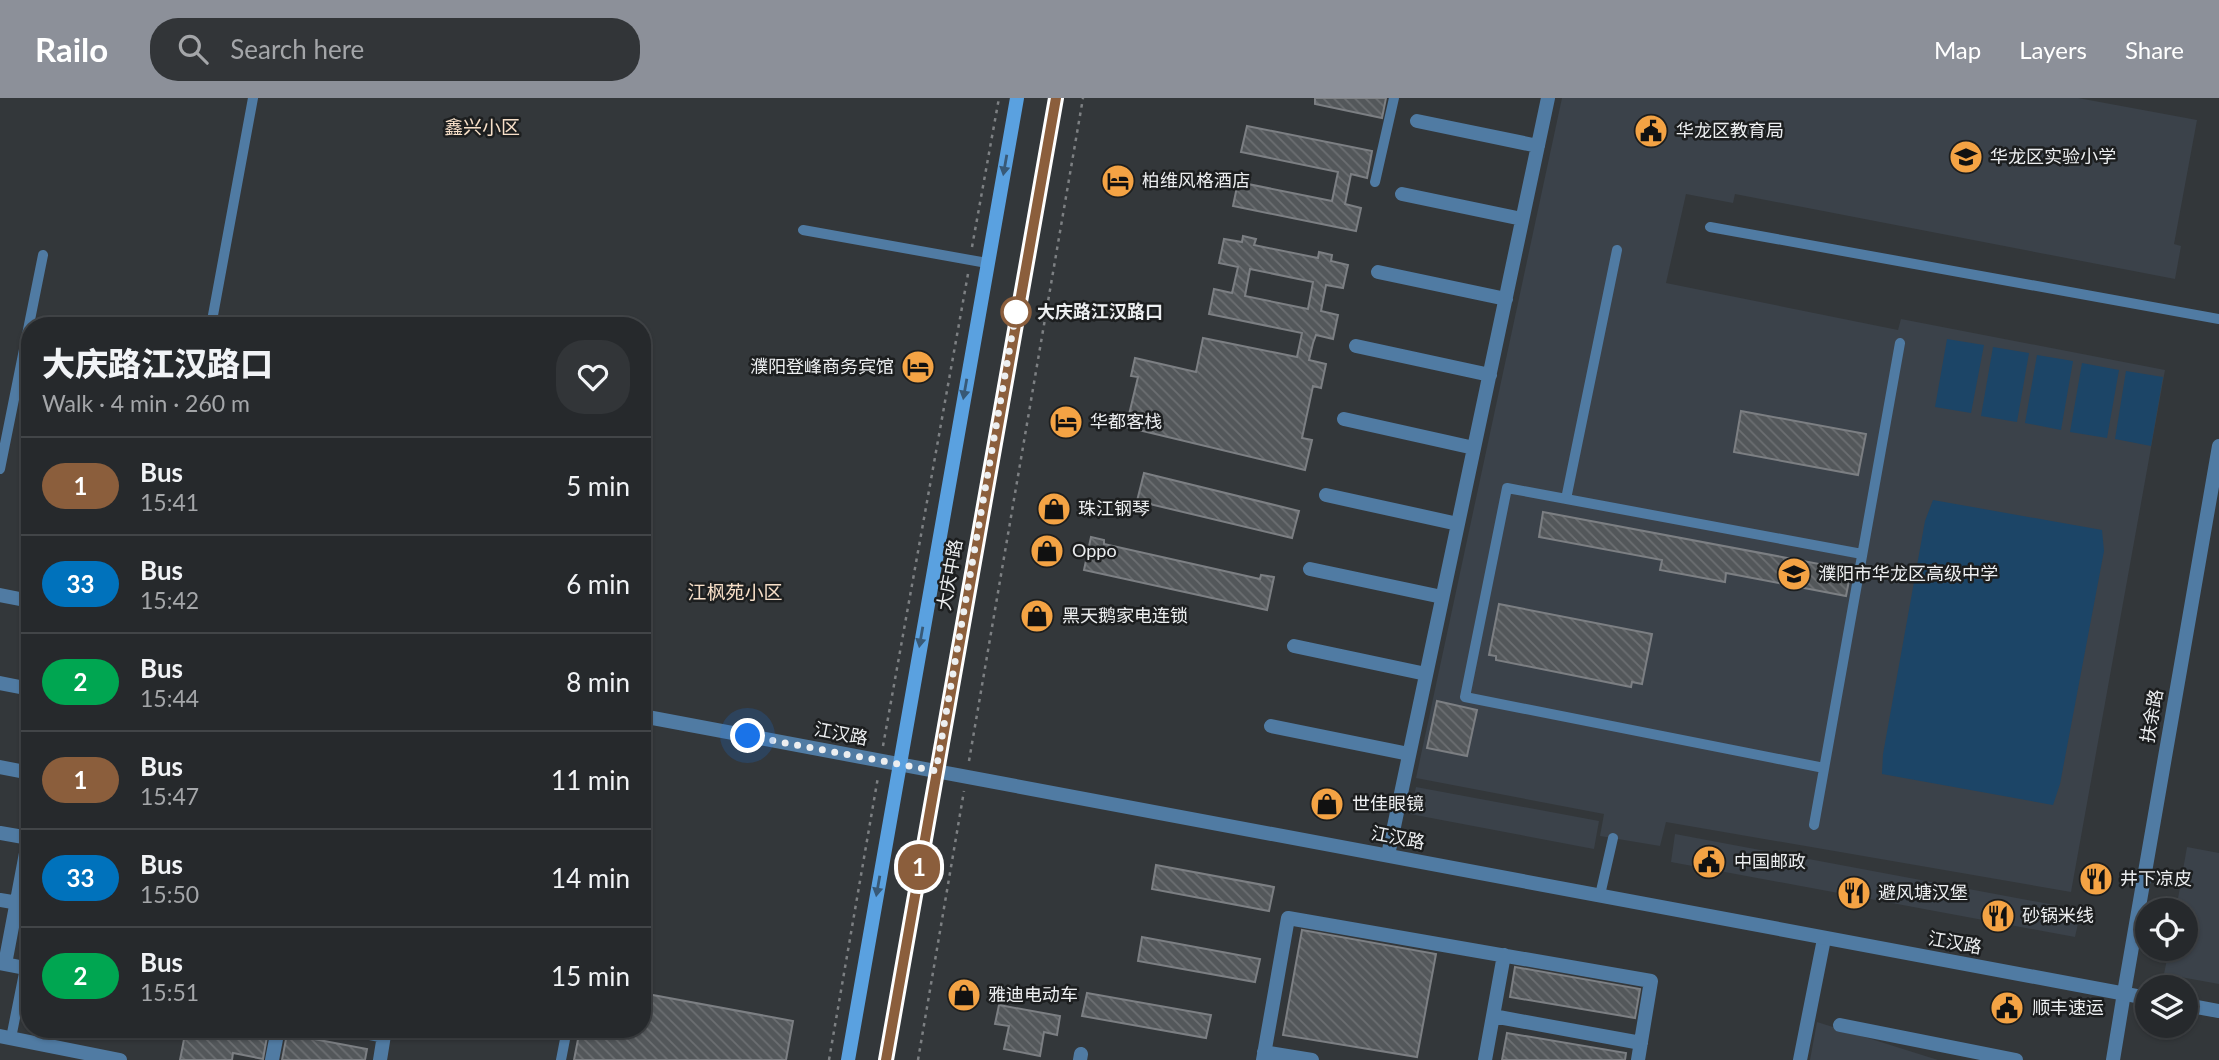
<!DOCTYPE html>
<html lang="en">
<head>
<meta charset="utf-8">
<style>
	:root { --surface:#26292c; --page:#323538; --text:#f1f3f6; --muted:#a4a6a9; --line:#424548; --accent:#8c9099 }
	body { margin:0; font-family:Lato,"Noto Sans SC",sans-serif; background:var(--page); color:var(--text); height:100vh; display:flex; flex-direction:column; font-size:26px; white-space:nowrap }
	* { box-sizing:border-box; margin:0 }
	p { font-size:23px; color:var(--muted) }
	.icon { flex:none; width:38px; height:38px; fill:none; stroke:currentColor; stroke-width:2; stroke-linecap:round; stroke-linejoin:round }
	.map { position:relative; flex:1; overflow:hidden }
	.side { position:absolute; left:21px; top:219px; width:630px; height:721px; display:flex; flex-direction:column; background:var(--surface); border-radius:28px; box-shadow:0 2px 5px #0004,0 0 0 2px var(--line) }
	.side>* { flex:none }
	.badge { padding:0 14px; border-radius:23px; font-size:24px; line-height:46px }
	.controls { position:absolute; left:2135px; top:800px; display:grid; gap:14px }
	.controls a { display:grid; place-items:center; width:63px; height:63px; border-radius:50%; background:var(--surface); box-shadow:0 2px 5px #0004,0 0 0 2px var(--line); font-size:35px }
	.you { position:absolute; width:35px; height:35px; margin:-18px; border:5px solid #fff; border-radius:50%; background:#1a73e8; box-shadow:0 0 0 10px #1a73e833 }
	.map>.badge { position:absolute; translate:-50% -50%; box-shadow:0 0 0 4px #fff }
	.round { display:grid; place-items:center; flex:none; width:74px; height:74px; border-radius:28px; background:var(--page) }
	.head { display:flex; align-items:center; justify-content:space-between; height:119px; padding:0 21px }
	h1 { font-size:33px; font-weight:800; line-height:52px }
	ul { padding:0; list-style:none }
	li { display:flex; align-items:center; gap:21px; height:98px; padding:0 21px; border-top:2px solid var(--line) }
	li div { flex:1 }
	li b { display:block; font-size:26px }
	li em { font-style:normal }
	li .badge { min-width:77px; font-weight:700; text-align:center }
	header { display:flex; align-items:center; gap:42px; box-sizing:border-box; height:98px; padding:0 35px; background:var(--accent); color:#fff }
	header strong { font-size:33px }
	nav { display:flex; gap:38px; margin-inline-start:auto; font-size:24px }
	.search { width:490px; height:63px; background:var(--page); display:flex; align-items:center; gap:18px; box-sizing:border-box; padding:0 24px; border-radius:28px; color:var(--muted); font-size:26px }
	.map>svg:first-child { display:block }
	.built { fill:#3b424a }
	.green { fill:#1c4567 }
	.building { fill:url(#building-back-hatch); stroke:#7c7f83; stroke-width:2; fill-rule:evenodd }
	.lines { fill:none; stroke-linecap:round; stroke-linejoin:round }
	.path { stroke:#7d8083; stroke-width:2.5; stroke-dasharray:3.5 5; stroke-linecap:butt }
	.service { stroke:#507ba3; stroke-width:10 }
	.minor { stroke:#507ba3; stroke-width:14 }
	.tertiary { stroke:#507ba3; stroke-width:14 }
	.secondary { stroke:#5aa1e0; stroke-width:14 }
	.oneway { fill:#385976 }
	.line-casing { stroke:#fff; stroke-width:16 }
	.line { stroke:#8b5e3c; stroke-width:10 }
	.walk { stroke:#eceef0; stroke-width:7; stroke-dasharray:0 12.6 }
	.stop-dot { fill:#fff; stroke:#8b5e3c; stroke-width:3.5 }
	.labels { text-anchor:middle; stroke-width:5; stroke-linejoin:round; paint-order:stroke }
	.poi-label { font-size:18px; fill:#eceef0; stroke:#1c1e1f; text-anchor:start }
	.stop-label { font-size:18px; font-weight:bold; fill:#eceef0; stroke:#1c1e1f; text-anchor:start }
	.street-label { font-size:18px; fill:#eceef0; stroke:#1c1e1f }
	.neighbourhood-label { font-size:19px; fill:#f7dfc8; stroke:#1c1e1f }
</style>
</head>
<body>
<header>
<strong>Railo</strong>
<div class="search"><svg class="icon" aria-label="search" viewBox="0 0 24 24"><circle cx="10" cy="10" r="6"/><path d="M15 15l6 6"/></svg>Search here</div>
<nav><a>Map</a><a>Layers</a><a>Share</a></nav>
</header>
<div class="map">
<svg width="2219" height="962" viewBox="0 0 2219 962">
	<defs>
		<pattern id="building-back-hatch" width="6" height="6" patternUnits="userSpaceOnUse" patternTransform="scale(1.75)"><rect width="6" height="6" fill="#53575a"/><path d="M-1 5l2 2M0 0l6 6M5-1l2 2" fill="none" stroke="#6c6f72"/></pattern>
	</defs>
	<rect width="100%" height="100%" fill="#33373a"/>
	<path class="built" d="M 1562,0 L 2078,0 L 2197,22 L 2174,146 L 2181,148 L 2175,181 L 1735,96 L 1733,105 L 1686,96 L 1666,185 L 1898,232 L 1901,221 L 2165,272 L 2071,794 L 1666,724 L 1660,748 L 1600,738 L 1604,716 L 1416,680 Z
		M 1416,689 L 1599,723 L 1594,751 L 1410,716 Z
		M 1675,736 L 2081,812 L 2075,839 L 1671,764 Z
		M 2187,749 L 2219,755 L 2219,886 L 2164,876 L 2169,851 L 2186,850 L 2186,812 L 2176,812 Z
		M 1817,924 L 1938,962 L 1810,962 Z"/>
	<path class="green" d="M 1947,241 L 1984,247 L 1971,315 L 1935,309 Z
		M 1993,249 L 2029,255 L 2017,324 L 1981,318 Z
		M 2037,257 L 2073,263 L 2061,332 L 2025,325 Z
		M 2082,265 L 2119,272 L 2107,340 L 2070,334 Z
		M 2126,273 L 2163,279 L 2151,348 L 2115,341 Z
		M 1933,402 L 2102,432 L 2104,453 L 2060,686 L 2053,707 L 1882,676 L 1883,656 L 1925,423 Z"/>
	<path class="building" d="M 1315,0 L 1386,0 L 1382,20 L 1315,6 Z
		M 1247,28 L 1372,53 L 1367,80 L 1351,76 L 1345,106 L 1361,110 L 1356,133 L 1233,108 L 1238,84 L 1332,103 L 1338,74 L 1241,54 Z
		M 1243,138 L 1256,141 L 1254,147 L 1318,160 L 1319,154 L 1332,157 L 1331,163 L 1348,167 L 1343,190 L 1326,187 L 1321,213 L 1338,217 L 1333,241 L 1316,237 L 1313,245 L 1309,262 L 1326,266 L 1321,290 L 1313,288 L 1302,340 L 1312,342 L 1305,372 L 1126,329 L 1138,279 L 1131,278 L 1135,260 L 1196,274 L 1203,240 L 1297,259 L 1302,235 L 1209,216 L 1214,191 L 1232,195 L 1238,169 L 1219,165 L 1224,141 L 1242,144 ZM 1250,171 L 1313,184 L 1308,211 L 1245,198 Z
		M 1741,313 L 1866,336 L 1858,377 L 1734,354 Z
		M 1144,375 L 1299,413 L 1292,440 L 1137,403 Z
		M 1543,414 L 1851,472 L 1846,498 L 1726,475 L 1725,484 L 1660,472 L 1662,462 L 1539,439 Z
		M 1091,439 L 1104,442 L 1104,446 L 1260,481 L 1261,477 L 1274,479 L 1267,512 L 1084,472 Z
		M 1499,506 L 1652,536 L 1642,586 L 1632,584 L 1631,589 L 1496,562 L 1496,558 L 1489,557 Z
		M 1437,603 L 1477,612 L 1467,658 L 1427,650 Z
		M 1156,767 L 1274,789 L 1269,813 L 1152,791 Z
		M 1302,832 L 1436,856 L 1417,959 L 1283,937 Z
		M 1142,839 L 1260,861 L 1255,884 L 1138,863 Z
		M 1515,869 L 1640,891 L 1635,920 L 1510,899 Z
		M 642,895 L 793,923 L 786,962 L 574,962 L 580,931 L 642,931 Z
		M 1087,895 L 1211,917 L 1206,940 L 1082,918 Z
		M 999,907 L 1060,918 L 1057,937 L 1044,934 L 1040,958 L 1004,951 L 1009,928 L 995,926 Z
		M 186,931 L 268,933 L 263,961 L 233,955 L 232,962 L 180,962 Z
		M 1507,935 L 1626,955 L 1625,962 L 1502,962 Z
		M 287,936 L 367,951 L 365,962 L 282,962 Z"/>
	<g class="lines">
		<path class="path" d="M 972,149 L 999,0
			M 883,648 L 968,176
			M 969,663 L 1083,0
			M 829,962 L 878,679
			M 918,962 L 964,693"/>
		<path class="service" d="M 1375,84 L 1394,0
			M 1710,129 L 2219,221
			M 803,132 L 987,165
			M 211,228 L 253,0
			M 0,371 L 43,157
			M 1566,401 L 1617,152
			M 1824,670 L 1465,599 L 1507,390 L 1862,456
			M 1814,727 L 1900,245
			M 1600,797 L 1613,740
			M 11,940 L 25,870
			M 561,962 L 567,931"/>
		<path class="minor" d="M 1417,23 L 1538,48
			M 1402,96 L 1522,121
			M 1378,174 L 1506,201
			M 1356,248 L 1490,277
			M 1344,321 L 1474,350
			M 1326,397 L 1458,426
			M 1310,471 L 1442,499
			M 1294,548 L 1426,576
			M 0,585 L 30,591
			M 1271,628 L 1409,656
			M 0,669 L 30,675
			M 0,735 L 29,740
			M 1388,757 L 1548,0
			M 0,802 L 30,807
			M 0,865 L 30,871
			M 5,866 L 30,734
			M 1493,918 L 1641,945
			M 1840,927 L 2016,962
			M 349,931 L 384,938
			M 0,938 L 120,962
			M 1264,954 L 1312,962
			M 272,962 L 278,931
			M 380,962 L 385,931
			M 1080,962 L 1081,956
			M 1263,962 L 1288,820 L 1651,883 L 1638,962
			M 1485,962 L 1504,857
			M 1800,962 L 1824,841
			M 2113,962 L 2124,895"/>
		<path class="tertiary" d="M 0,497 L 30,503
			M 642,618 L 2147,900
			M 2124,895 L 2219,348
			M 2186,907 L 2219,913"/>
		<path class="secondary" d="M 848,962 L 1017,0
			M 886,962 L 1056,0"/>
	</g>
	<defs><path id="oneway-solid" d="M-6-.8H1V-3.2L6.5 0L1 3.2V.8H-6Z" transform="scale(1.75)"/></defs>
	<g class="oneway">
		<use href="#oneway-solid" transform="translate(1005 67) rotate(100)"/>
		<use href="#oneway-solid" transform="translate(965 291) rotate(100)"/>
		<use href="#oneway-solid" transform="translate(921 539) rotate(100)"/>
		<use href="#oneway-solid" transform="translate(878 788) rotate(100)"/>
	</g>
	<g class="lines">
		<defs>
			<path id="line" d="M 886,962 L 1056,0"/>
		</defs>
		<use href="#line" class="line-casing"/>
		<use href="#line" class="line"/>
		<path class="walk" d="M 748,638 L 936,673 L 1016,214"/>
	</g>
	<defs>
		<symbol id="civic-disc" viewBox="-11 -11 22 22"><circle r="9.5" fill="#f4a344" stroke="#1c1e1f"/><path d="M-.6-6.5H3V-4.5H.6V-3L4-1V1h2V6H-6V1h2V-1L-.6-3ZM-1.2 2.5V6h2.4V2.5Z" fill="#111"/></symbol>
		<symbol id="school-disc" viewBox="-11 -11 22 22"><circle r="9.5" fill="#f4a344" stroke="#1c1e1f"/><path d="M0-5L7-2L0 1L-7-2ZM-4 1L0 2.5L4 1V4Q0 6-4 4Z" fill="#111"/></symbol>
		<symbol id="hotel-disc" viewBox="-11 -11 22 22"><circle r="9.5" fill="#f4a344" stroke="#1c1e1f"/><path d="M-6-4.5h1.5V1H6V5H4.5V3h-9V5H-6ZM-4 0a1.8 1.8 0 1 1 3.6 0ZM.5 0V-2.5h3Q6-2.5 6 0Z" fill="#111"/></symbol>
		<symbol id="shop-disc" viewBox="-11 -11 22 22"><circle r="9.5" fill="#f4a344" stroke="#1c1e1f"/><path d="M-5-2.5h2.3a2.7 3.5 0 0 1 5.4 0H5L5.5 6h-11ZM-1.5-2.5h3a1.5 2.3 0 0 0-3 0Z" fill="#111"/></symbol>
		<symbol id="restaurant-disc" viewBox="-11 -11 22 22"><circle r="9.5" fill="#f4a344" stroke="#1c1e1f"/><path d="M-5-6h1v4h1v-4h1v4h1v-4h1v5L-1.5 .5V6h-2V.5L-5-1ZM5-6V6H3V1.5H1.5Q1.5-4 5-6Z" fill="#111"/></symbol>
	</defs>
	<g fill-rule="evenodd">
		<use href="#civic-disc" x="1632" y="14" width="38" height="38"/>
		<use href="#school-disc" x="1947" y="40" width="38" height="38"/>
		<use href="#hotel-disc" x="1099" y="64" width="38" height="38"/>
		<use href="#hotel-disc" x="899" y="250" width="38" height="38"/>
		<use href="#hotel-disc" x="1047" y="305" width="38" height="38"/>
		<use href="#shop-disc" x="1035" y="392" width="38" height="38"/>
		<use href="#shop-disc" x="1028" y="434" width="38" height="38"/>
		<use href="#school-disc" x="1775" y="457" width="38" height="38"/>
		<use href="#shop-disc" x="1018" y="499" width="38" height="38"/>
		<use href="#shop-disc" x="1308" y="687" width="38" height="38"/>
		<use href="#civic-disc" x="1690" y="745" width="38" height="38"/>
		<use href="#restaurant-disc" x="2077" y="762" width="38" height="38"/>
		<use href="#restaurant-disc" x="1835" y="776" width="38" height="38"/>
		<use href="#restaurant-disc" x="1979" y="799" width="38" height="38"/>
		<use href="#shop-disc" x="945" y="878" width="38" height="38"/>
		<use href="#civic-disc" x="1988" y="891" width="38" height="38"/>
	</g>
	<circle class="stop-dot" cx="1016" cy="214" r="14"/>
	<g class="labels">
		<g class="poi-label">
			<text x="1676" y="39">华龙区教育局</text>
			<text x="1990" y="65">华龙区实验小学</text>
			<text x="1142" y="89">柏维风格酒店</text>
			<text x="894" y="275" text-anchor="end">濮阳登峰商务宾馆</text>
			<text x="1090" y="330">华都客栈</text>
			<text x="1078" y="417">珠江钢琴</text>
			<text x="1072" y="459">Oppo</text>
			<text x="1818" y="482">濮阳市华龙区高级中学</text>
			<text x="1062" y="524">黑天鹅家电连锁</text>
			<text x="1352" y="712">世佳眼镜</text>
			<text x="1734" y="770">中国邮政</text>
			<text x="2120" y="787">井下凉皮</text>
			<text x="1878" y="801">避风塘汉堡</text>
			<text x="2022" y="824">砂锅米线</text>
			<text x="988" y="903">雅迪电动车</text>
			<text x="2032" y="916">顺丰速运</text>
		</g>
		<g class="stop-label">
			<text x="1037" y="220">大庆路江汉路口</text>
		</g>
		<g class="street-label">
			<text transform="translate(950 477) rotate(-80)" y="6">大庆中路</text>
			<text transform="translate(2152 618) rotate(-80)" y="6">扶余路</text>
			<text transform="translate(841 636) rotate(11)" y="6">江汉路</text>
			<text transform="translate(1398 740) rotate(11)" y="6">江汉路</text>
			<text transform="translate(1955 845) rotate(10)" y="6">江汉路</text>
		</g>
		<g class="neighbourhood-label">
			<text x="482" y="36">鑫兴小区</text>
			<text x="735" y="501">江枫苑小区</text>
		</g>
	</g>
</svg>
<div class="controls">
<a><svg class="icon" aria-label="locate" viewBox="0 0 24 24"><circle cx="12" cy="12" r="6"/><path d="M12 2v4M12 18v4M2 12h4M18 12h4"/></svg></a>
<a><svg class="icon" aria-label="layers" viewBox="0 0 24 24"><path d="M12 4l9 5-9 5-9-5zM3 14l9 5 9-5"/></svg></a>
</div>
<div class="you" style="left:748px;top:638px"></div>
<b class="badge" style="left:919px;top:769px;background:#8b5e3c;color:#fff">1</b>
<section class="side">
<div class="head"><div><h1>大庆路江汉路口</h1><p>Walk · 4 min · 260 m</p></div><a class="round"><svg class="icon" aria-label="heart" viewBox="0 0 24 24"><path d="M12 20l-8-8c-3-5 5-10 8-4 3-6 11-1 8 4z"/></svg></a></div>
<ul>
<li><span class="badge" style="background:#8b5e3c;color:#fff">1</span><div><b>Bus</b><p>15:41</p></div><em>5 min</em></li>
<li><span class="badge" style="background:#0072bc;color:#fff">33</span><div><b>Bus</b><p>15:42</p></div><em>6 min</em></li>
<li><span class="badge" style="background:#00a651;color:#fff">2</span><div><b>Bus</b><p>15:44</p></div><em>8 min</em></li>
<li><span class="badge" style="background:#8b5e3c;color:#fff">1</span><div><b>Bus</b><p>15:47</p></div><em>11 min</em></li>
<li><span class="badge" style="background:#0072bc;color:#fff">33</span><div><b>Bus</b><p>15:50</p></div><em>14 min</em></li>
<li><span class="badge" style="background:#00a651;color:#fff">2</span><div><b>Bus</b><p>15:51</p></div><em>15 min</em></li>
</ul>
</section>
</div>
</body>
</html>
